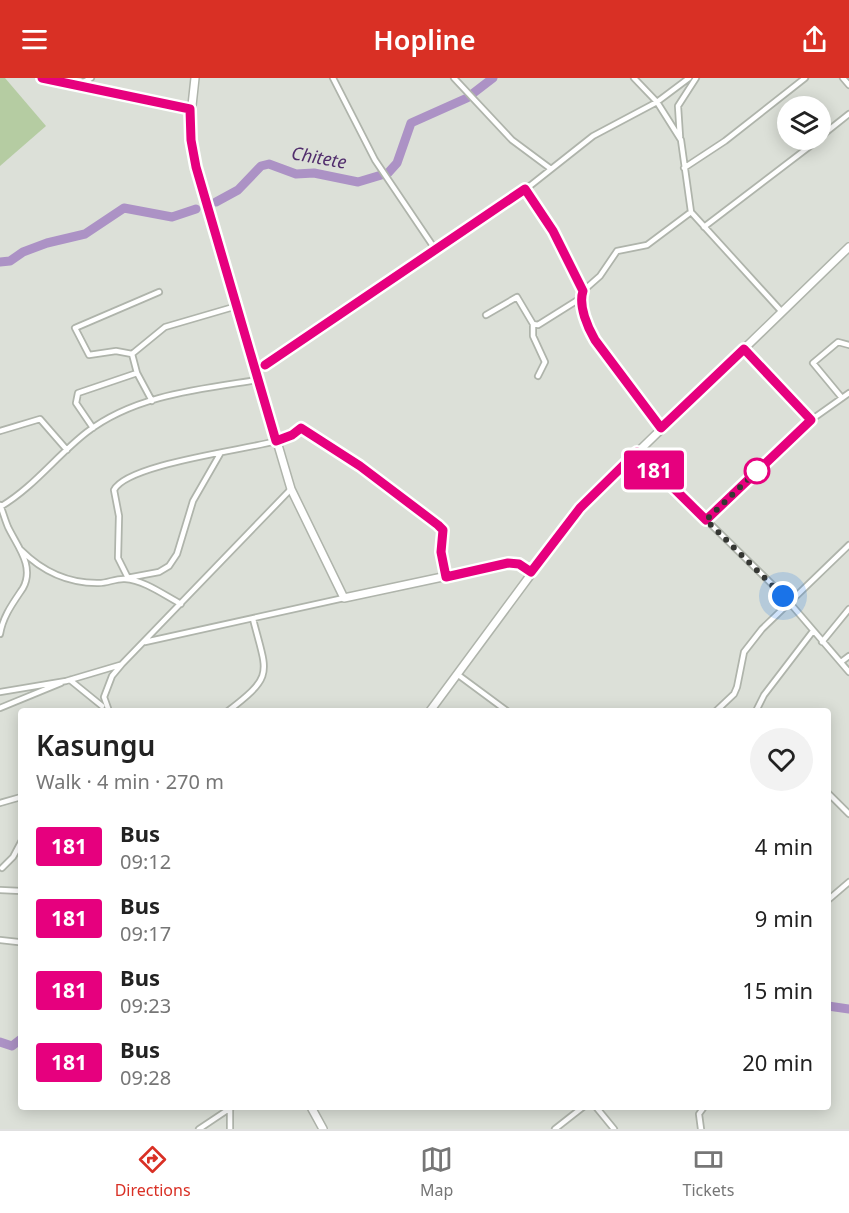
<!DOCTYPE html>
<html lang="en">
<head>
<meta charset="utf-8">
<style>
	:root { --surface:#fff; --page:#f2f2f2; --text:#222; --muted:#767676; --line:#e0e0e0; --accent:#d93025 }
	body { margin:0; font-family:"Noto Sans",sans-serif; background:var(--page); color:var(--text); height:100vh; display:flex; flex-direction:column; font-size:22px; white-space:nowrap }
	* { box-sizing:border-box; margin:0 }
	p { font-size:20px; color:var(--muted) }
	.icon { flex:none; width:33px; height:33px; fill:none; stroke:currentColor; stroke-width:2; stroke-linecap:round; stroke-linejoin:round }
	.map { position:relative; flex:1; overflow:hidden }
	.drawer { position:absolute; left:18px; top:630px; width:813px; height:402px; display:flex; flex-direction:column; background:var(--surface); border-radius:6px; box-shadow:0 3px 15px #0003 }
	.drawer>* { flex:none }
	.badge { padding:0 12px; border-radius:4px; font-size:21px; line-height:39px }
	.tools { position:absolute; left:777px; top:18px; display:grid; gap:12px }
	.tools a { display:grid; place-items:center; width:54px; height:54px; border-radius:50%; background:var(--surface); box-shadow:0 3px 15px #0003; font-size:30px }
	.you { position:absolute; width:30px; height:30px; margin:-15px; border:4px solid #fff; border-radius:50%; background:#1a73e8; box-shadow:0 0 0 9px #1a73e833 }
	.map>.badge { position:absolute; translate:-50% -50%; box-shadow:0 0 0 3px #fff }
	.round { display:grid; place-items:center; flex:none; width:63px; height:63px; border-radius:32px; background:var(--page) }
	.summary { display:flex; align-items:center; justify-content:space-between; height:102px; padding:0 18px }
	h1 { font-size:28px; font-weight:600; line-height:45px }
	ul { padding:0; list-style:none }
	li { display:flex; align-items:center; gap:18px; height:72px; padding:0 18px }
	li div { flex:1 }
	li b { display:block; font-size:22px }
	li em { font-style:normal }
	li .badge { min-width:66px; font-weight:700; text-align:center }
	header { display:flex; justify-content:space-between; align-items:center; height:78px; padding:0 18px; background:var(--accent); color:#fff; font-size:27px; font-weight:600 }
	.menu { display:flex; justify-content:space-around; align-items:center; height:84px; border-top:2px solid var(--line); background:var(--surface); font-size:16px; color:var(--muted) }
	.menu a { display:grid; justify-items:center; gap:3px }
	.menu .current { color:var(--accent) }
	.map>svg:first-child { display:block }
	.green { fill:#b5cca2 }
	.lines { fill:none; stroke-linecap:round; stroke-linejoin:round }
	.river { stroke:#ac92c5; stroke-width:9 }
	.street-casing { stroke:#afb4ab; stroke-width:8 }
	.primary-casing { stroke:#afb4ab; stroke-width:10 }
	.street { stroke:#fff; stroke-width:4.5 }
	.primary { stroke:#fff; stroke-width:7 }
	.line-casing { stroke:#fff; stroke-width:14 }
	.line { stroke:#e6007e; stroke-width:9 }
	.walk { stroke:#353733; stroke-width:6; stroke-dasharray:0 10.8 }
	.stop-dot { fill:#fff; stroke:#e6007e; stroke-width:3 }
	.labels { text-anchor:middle; stroke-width:6; stroke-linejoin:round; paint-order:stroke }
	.water-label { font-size:18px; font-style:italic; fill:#512d6c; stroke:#dce0d8 }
</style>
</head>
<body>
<header><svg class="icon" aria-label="menu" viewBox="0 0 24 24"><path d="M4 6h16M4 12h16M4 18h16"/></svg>Hopline<svg class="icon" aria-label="share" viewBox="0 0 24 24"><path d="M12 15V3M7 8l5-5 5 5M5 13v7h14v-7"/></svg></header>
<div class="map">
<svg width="849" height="1051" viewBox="0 0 849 1051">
	<rect width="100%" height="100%" fill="#dce0d8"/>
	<path class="green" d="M 0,0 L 5,0 L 46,48 L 0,88 Z"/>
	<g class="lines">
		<path class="river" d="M 216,124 L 238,112 L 261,88 L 269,86 L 296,96 L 314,95 L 358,104 L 388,95 L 397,85 L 411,45 L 467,20 L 493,0
			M 0,184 L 10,183 L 23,174 L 47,165 L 85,156 L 124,130 L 172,139 L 196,131
			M 828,928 L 849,931
			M 0,964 L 12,968 L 21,961"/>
		<defs>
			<path id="street" d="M 42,0 L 78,7 L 91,0
				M 333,0 L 375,82 L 435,171
				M 454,0 L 512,62 L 551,91
				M 634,0 L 657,24 L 681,62 L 691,134 L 782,234
				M 843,0 L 849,7
				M 78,7 L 190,31
				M 680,59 L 678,28 L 696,0
				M 820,59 L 849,36
				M 684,90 L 725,63 L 805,0
				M 526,111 L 553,153 L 583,213 C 578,228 588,250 595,262 L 661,350
				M 704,149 L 818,62
				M 583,213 L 600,198 L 617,173 L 647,167 L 691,134
				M 486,237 L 517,219 L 533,246 L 538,247 L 581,220
				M 533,246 L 533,258 L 545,284 L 538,298
				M 744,271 L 811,342
				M 132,276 L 116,273 L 89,277 L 75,250 L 159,214
				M 255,294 L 526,111 L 593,58 L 657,24 L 689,0
				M 842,320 L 813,285 L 838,264 L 849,267
				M 152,323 L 137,295 L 132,276 L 165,249 L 237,228
				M 93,350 L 76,325 L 78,315 L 137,295
				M 0,353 L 40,341 L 67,372
				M 637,374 L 783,517 L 849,594
				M 0,427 C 3,434 5,442 8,449 C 17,468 35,488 23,510 C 13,525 3,538 0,556
				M 0,429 C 34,409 56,378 87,354 C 135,317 200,311 257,302
				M 706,442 L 811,342 L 849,315
				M 21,472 C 41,492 67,505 97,505 C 106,506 116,500 125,501 C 144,502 164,517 181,526
				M 127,500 L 159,494 L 169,488 L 177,476 L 193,423 L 220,376
				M 128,500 L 118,480 L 119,438 L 114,412 C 127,386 245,372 276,363 L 292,357 L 301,350 L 360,388 L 443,452 L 441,474 L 446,499
				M 145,564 L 344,520
				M 822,564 L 849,531
				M 841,584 L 849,578
				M 457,596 L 507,633
				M 70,602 L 102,628
				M 0,614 L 66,603 L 120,587
				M 0,630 L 61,605
				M 109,633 L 104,619 L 112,598 L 122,586 L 291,411
				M 228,633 C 275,597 267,596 253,541
				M 716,633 L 734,616 L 737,609 L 744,574 L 762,551 L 849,467
				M 756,633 L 764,617 L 813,553
				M 828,715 L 849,736
				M 0,725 L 21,719
				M 2,790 L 13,779 L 21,764
				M 0,812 L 21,813
				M 828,822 L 849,804
				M 0,862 L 18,864
				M 596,1029 L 614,1051
				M 199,1051 L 232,1029
				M 230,1051 L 230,1030
				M 555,1051 L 583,1029
				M 701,1051 L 699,1036 L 704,1029"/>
			<path id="primary" d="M 195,0 L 190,46 L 196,89 L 291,411 L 344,520 L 508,485 L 519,486 L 531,494
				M 430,633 L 580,430 L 849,169
				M 311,1029 L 323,1051"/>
		</defs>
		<use href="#street" class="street-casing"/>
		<use href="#primary" class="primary-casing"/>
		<use href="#street" class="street"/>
		<use href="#primary" class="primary"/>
	</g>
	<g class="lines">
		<defs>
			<path id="line" d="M 42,0 L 190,31 L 191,62 L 196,89 L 276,363 L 292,357 L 301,350 L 360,388 L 438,447 L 443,452 L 441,474 L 446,499 L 508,485 L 519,486 L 531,494 L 580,430 L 637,374 L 706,442 L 811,342 L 744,271 L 661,350 L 595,262 C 588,250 578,228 583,213 L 553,153 L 525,111 L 265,287"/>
		</defs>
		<use href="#line" class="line-casing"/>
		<use href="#line" class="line"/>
		<path class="walk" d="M 757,393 L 764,386 L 706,442 L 783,518"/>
	</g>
	<circle class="stop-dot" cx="757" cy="393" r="12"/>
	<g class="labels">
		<g class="water-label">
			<text transform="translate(319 80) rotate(10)" y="6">Chitete</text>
		</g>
	</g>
</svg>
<div class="tools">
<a><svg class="icon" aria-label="layers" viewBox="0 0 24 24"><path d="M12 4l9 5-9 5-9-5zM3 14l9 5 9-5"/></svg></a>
</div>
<div class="you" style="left:783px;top:518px"></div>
<b class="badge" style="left:654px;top:392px;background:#e6007e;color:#fff">181</b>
<section class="drawer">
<div class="summary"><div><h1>Kasungu</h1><p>Walk · 4 min · 270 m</p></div><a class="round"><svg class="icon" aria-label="heart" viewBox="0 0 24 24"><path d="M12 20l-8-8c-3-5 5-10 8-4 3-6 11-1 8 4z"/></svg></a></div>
<ul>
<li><span class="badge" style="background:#e6007e;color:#fff">181</span><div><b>Bus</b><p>09:12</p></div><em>4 min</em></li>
<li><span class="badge" style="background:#e6007e;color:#fff">181</span><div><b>Bus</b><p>09:17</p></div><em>9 min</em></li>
<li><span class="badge" style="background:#e6007e;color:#fff">181</span><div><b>Bus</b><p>09:23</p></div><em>15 min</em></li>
<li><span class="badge" style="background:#e6007e;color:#fff">181</span><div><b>Bus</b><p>09:28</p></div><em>20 min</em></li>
</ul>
</section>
</div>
<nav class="menu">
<a class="current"><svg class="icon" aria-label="directions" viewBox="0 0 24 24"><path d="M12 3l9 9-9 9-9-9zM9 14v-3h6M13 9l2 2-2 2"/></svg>Directions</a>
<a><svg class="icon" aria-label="map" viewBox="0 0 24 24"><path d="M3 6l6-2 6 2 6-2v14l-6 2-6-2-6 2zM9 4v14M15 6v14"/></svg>Map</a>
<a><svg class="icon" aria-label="tickets" viewBox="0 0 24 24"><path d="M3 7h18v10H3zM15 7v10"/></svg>Tickets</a>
</nav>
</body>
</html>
